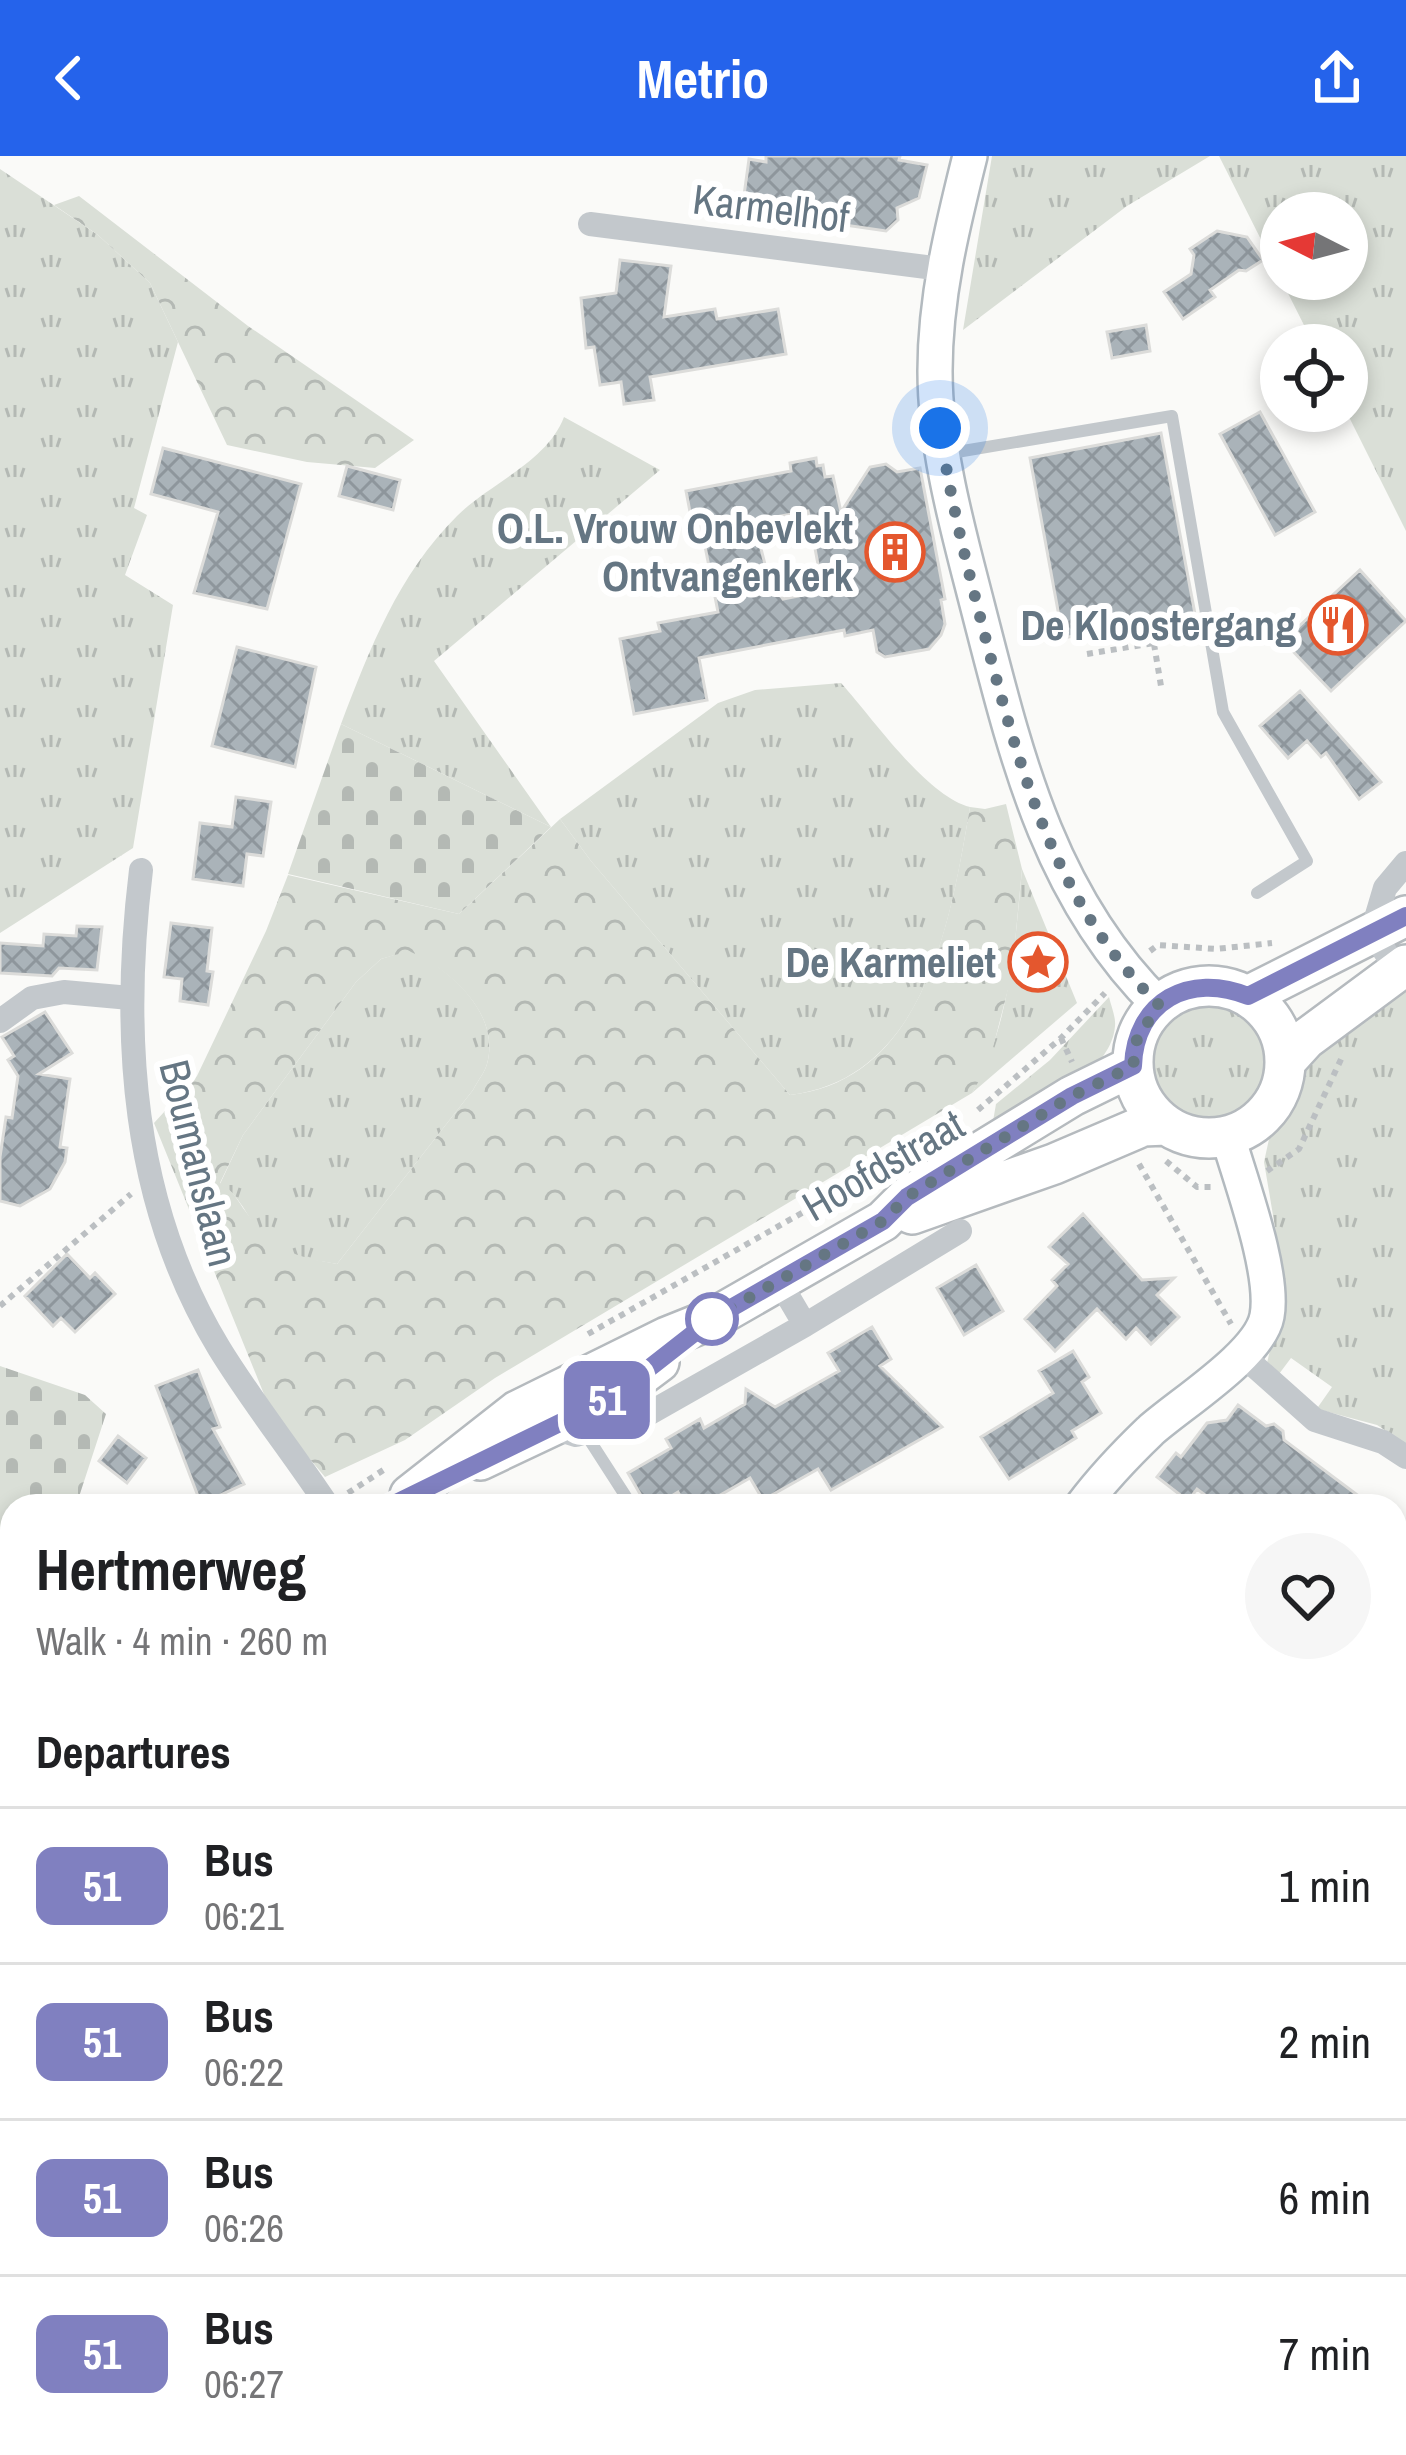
<!DOCTYPE html>
<html lang="en">
<head>
<meta charset="utf-8">
<style>
	:root { --surface:#fff; --page:#f6f6f6; --text:#202124; --muted:#757577; --line:#e0e0e0; --accent:#2563eb }
	body { margin:0; font-family:"Archivo Narrow",sans-serif; background:var(--page); color:var(--text); height:100vh; display:flex; flex-direction:column; font-size:45px; white-space:nowrap }
	* { box-sizing:border-box; margin:0 }
	p { font-size:39px; color:var(--muted) }
	.icon { flex:none; width:66px; height:66px; fill:none; stroke:currentColor; stroke-width:2; stroke-linecap:round; stroke-linejoin:round }
	.map { position:relative; flex:1; overflow:hidden }
	.details { position:absolute; left:0px; top:1338px; width:1407px; height:963px; display:flex; flex-direction:column; background:var(--surface); border-radius:36px 36px 0 0; box-shadow:0 6px 18px #0003 }
	.details>* { flex:none }
	.badge { padding:0 24px; border-radius:18px; font-size:42px; line-height:78px }
	.needle { width:78px; rotate:276deg }
	.buttons { position:absolute; left:1260px; top:36px; display:grid; gap:24px }
	.buttons a { display:grid; place-items:center; width:108px; height:108px; border-radius:50%; background:var(--surface); box-shadow:0 6px 18px #0003; font-size:60px }
	.you { position:absolute; width:60px; height:60px; margin:-30px; border:9px solid #fff; border-radius:50%; background:#1a73e8; box-shadow:0 0 0 18px #1a73e833 }
	.map>.badge { position:absolute; translate:-50% -50%; box-shadow:0 0 0 6px #fff }
	h2 { padding:0 36px; font-size:45px; line-height:108px }
	.round { display:grid; place-items:center; flex:none; width:126px; height:126px; border-radius:63px; background:var(--page) }
	.head { display:flex; align-items:center; justify-content:space-between; height:204px; padding:0 36px }
	h1 { font-size:57px; font-weight:700; line-height:90px }
	ul { padding:0; list-style:none }
	li { display:flex; align-items:center; gap:36px; height:156px; padding:0 36px; border-top:3px solid var(--line) }
	li div { flex:1 }
	li b { display:block; font-size:45px }
	li em { font-style:normal }
	li .badge { min-width:132px; font-weight:700; text-align:center }
	header { display:flex; justify-content:space-between; align-items:center; height:156px; padding:0 36px; background:var(--accent); color:#fff; font-size:54px; font-weight:700 }
	.map>svg:first-child { display:block }
	.grass { fill:url(#grass-tufts); fill-rule:evenodd }
	.forest { fill:url(#forest-crowns); fill-rule:evenodd }
	.cemetery { fill:url(#cemetery-stones) }
	.building { fill:url(#building-cross-hatch); stroke:#dcdcda; stroke-width:3; fill-rule:evenodd }
	.lines { fill:none; stroke-linecap:round; stroke-linejoin:round }
	.secondary-casing { stroke:#b3babf; stroke-width:38 }
	.primary-casing { stroke:#b5babe; stroke-width:44 }
	.path { stroke:#bbbfc2; stroke-width:6; stroke-dasharray:6 6; stroke-linecap:butt }
	.lane { stroke:#c3c8cc; stroke-width:12 }
	.street { stroke:#c3c8cc; stroke-width:24 }
	.secondary { stroke:#fff; stroke-width:33 }
	.primary { stroke:#fff; stroke-width:39 }
	.line-casing { stroke:#fff; stroke-width:27 }
	.line { stroke:#8080c0; stroke-width:18 }
	.walk { stroke:#657683; stroke-width:12; stroke-dasharray:0 21.6 }
	.stop-dot { fill:#fff; stroke:#8080c0; stroke-width:6 }
	.labels { text-anchor:middle; stroke-width:12; stroke-linejoin:round; paint-order:stroke }
	.street-label { font-size:42px; fill:#657683; stroke:#fff }
	.poi-label { font-size:42px; font-weight:bold; fill:#657683; stroke:#fff; text-anchor:end }
</style>
</head>
<body>
<header><svg class="icon" aria-label="back" viewBox="0 0 24 24"><path d="M15 5l-7 7 7 7"/></svg>Metrio<svg class="icon" aria-label="share" viewBox="0 0 24 24"><path d="M12 15V3M7 8l5-5 5 5M5 13v7h14v-7"/></svg></header>
<div class="map">
<svg width="1406" height="2299" viewBox="0 0 1406 2299">
	<defs>
		<pattern id="grass-tufts" width="24" height="20" patternUnits="userSpaceOnUse" patternTransform="scale(3)"><rect width="24" height="20" fill="#dadfd7"/><path d="M3 7l-1-3M5 7V3M7 7l1-3M15 17l-1-3M17 17v-4M19 17l1-3" fill="none" stroke="#b4b9b4"/></pattern>
		<pattern id="forest-crowns" width="20" height="18" patternUnits="userSpaceOnUse" patternTransform="scale(3)"><rect width="20" height="18" fill="#dadfd7"/><path d="M2 6a3 3 0 1 1 6 0M12 15a3 3 0 1 1 6 0" fill="none" stroke="#b4b9b4"/></pattern>
		<pattern id="cemetery-stones" width="16" height="16" patternUnits="userSpaceOnUse" patternTransform="scale(3)"><rect width="16" height="16" fill="#dadfd7"/><path d="M2 7V4a2 2 0 0 1 4 0v3zM10 15v-3a2 2 0 0 1 4 0v3z" fill="#b4b9b4"/></pattern>
		<pattern id="building-cross-hatch" width="8" height="8" patternUnits="userSpaceOnUse" patternTransform="scale(3)"><rect width="8" height="8" fill="#aab3b9"/><path d="M0 0l8 8M0 8l8-8" fill="none" stroke="#8e969c"/></pattern>
	</defs>
	<rect width="100%" height="100%" fill="#fafaf8"/>
	<path class="grass" d="M 992,0 L 1210,0 L 1127,50 L 963,174 Z
		M 1219,0 L 1406,0 L 1406,375 L 1346,255 L 1347,189 L 1314,189 ZM 1281,57 L 1347,57 L 1347,123 L 1281,123 Z
		M 0,13 L 98,79 L 150,127 L 178,186 L 134,352 L 147,359 L 125,419 L 173,449 L 133,692 L 0,777 Z
		M 564,261 L 660,314 L 434,505 L 551,671 L 341,568 C 370,492 398,419 457,360 C 490,327 547,306 564,261 Z
		M 841,527 C 872,561 926,640 970,651 C 951,762 927,922 790,939 L 591,705 L 560,663 L 718,547 L 755,534 Z
		M 1022,713 L 1077,847 L 972,937 C 1010,868 1015,790 1022,713 Z
		M 410,794 C 449,813 501,857 487,908 C 485,916 477,926 473,934 L 337,1108 C 316,1104 287,1102 270,1088 C 250,1071 244,1041 220,1028 L 243,979 L 356,826 L 381,803 Z
		M 1406,832 L 1406,1288 L 1377,1269 L 1321,1254 L 1318,1251 L 1332,1231 L 1291,1202 L 1276,1222 L 1267,1207 L 1271,1190 L 1283,1169 L 1286,1136 L 1264,1006 L 1271,974 L 1289,949 L 1308,901 Z
		M 1109,841 C 1111,850 1116,861 1115,870 C 1111,921 1031,951 992,971 L 996,948 L 1050,904 Z
		M1148 903a59 59 0 1 1 118 0a59 59 0 1 1-118 0Z
		M 1402,1640 L 1406,1644 L 1406,1906 L 1395,1897 L 1395,1649 Z
		M 902,2289 L 1370,2289 L 1373,2299 L 897,2299 Z"/>
	<path class="forest" d="M 79,40 L 248,170 L 414,284 L 375,312 L 307,306 L 227,289 L 150,127 L 98,79 L 54,49 Z
		M 1006,648 L 1022,713 L 1012,818 L 989,907 L 972,937 L 495,1222 L 405,1284 L 325,1321 L 272,1258 L 154,967 L 197,920 L 266,775 L 288,719 L 459,758 L 560,663 L 591,705 L 790,939 C 926,924 951,761 970,651 L 985,653 ZM 409,795 C 449,813 501,857 487,908 C 485,916 477,926 473,934 L 337,1108 C 292,1100 273,1095 246,1056 C 237,1044 234,1035 220,1027 L 243,979 L 356,826 L 381,803 Z"/>
	<path class="cemetery" d="M 341,568 L 551,671 L 459,758 L 288,718 Z
		M 0,1210 L 85,1239 L 106,1258 L 76,1350 L 12,1350 L 12,1427 L 0,1425 Z"/>
	<path class="building" d="M 766,0 L 900,0 L 899,4 L 927,9 L 919,42 L 897,52 L 898,64 L 886,75 L 742,54 L 749,3 L 766,6 Z
		M 1217,75 L 1247,81 L 1263,104 L 1246,115 L 1239,114 L 1210,134 L 1215,141 L 1183,163 L 1164,136 L 1191,118 L 1194,99 L 1190,93 Z
		M 620,104 L 671,110 L 664,161 L 715,153 L 717,163 L 778,153 L 786,198 L 650,221 L 654,244 L 624,248 L 621,226 L 600,229 L 594,191 L 586,192 L 581,142 L 616,137 Z
		M 1146,169 L 1150,195 L 1112,202 L 1107,176 Z
		M 1260,256 L 1315,356 L 1275,379 L 1220,278 Z
		M 1161,277 L 1195,458 L 1063,482 L 1030,302 Z
		M 163,292 L 301,328 L 267,453 L 194,437 L 218,356 L 151,338 Z
		M 816,302 L 817,310 L 823,309 L 825,321 L 833,320 L 841,356 L 870,311 L 886,308 L 897,316 L 920,312 L 945,443 L 941,444 L 945,468 L 941,479 L 929,493 L 885,501 L 877,496 L 873,474 L 845,480 L 844,474 L 699,502 L 707,544 L 634,558 L 620,483 L 660,475 L 658,467 L 718,456 L 699,360 L 691,361 L 686,335 L 791,315 L 790,307 ZM 808,355 L 823,435 L 783,443 L 769,424 L 754,365 Z
		M 347,310 L 400,324 L 393,354 L 339,340 Z
		M 1360,414 L 1406,465 L 1331,535 L 1287,489 L 1299,478 L 1295,474 Z
		M 237,491 L 316,511 L 295,611 L 212,590 Z
		M 1300,535 L 1381,626 L 1359,643 L 1326,597 L 1321,601 L 1307,585 L 1288,602 L 1260,570 Z
		M 236,641 L 271,646 L 263,700 L 247,698 L 243,730 L 193,723 L 200,667 L 232,671 Z
		M 171,767 L 212,772 L 207,815 L 213,816 L 208,849 L 180,845 L 182,823 L 164,821 Z
		M 77,770 L 102,771 L 97,814 L 59,812 L 52,820 L 0,817 L 0,787 L 43,790 L 44,778 L 76,780 Z
		M 45,856 L 72,897 L 39,918 L 70,923 L 60,991 L 67,992 L 65,1006 L 50,1033 L 20,1050 L 0,1045 L 0,1001 L 6,961 L 12,962 L 18,920 L 8,904 L 14,900 L 2,881 Z
		M 1083,1058 L 1142,1124 L 1174,1122 L 1157,1139 L 1179,1161 L 1151,1188 L 1136,1172 L 1126,1183 L 1097,1153 L 1055,1195 L 1025,1163 L 1057,1130 L 1052,1124 L 1068,1108 L 1049,1091 Z
		M 67,1098 L 90,1122 L 95,1117 L 115,1138 L 75,1176 L 61,1162 L 53,1170 L 25,1140 Z
		M 976,1109 L 1003,1155 L 964,1179 L 937,1132 Z
		M 872,1171 L 891,1203 L 880,1210 L 942,1271 L 831,1334 L 818,1313 L 763,1344 L 750,1322 L 701,1350 L 686,1350 L 678,1336 L 655,1350 L 647,1350 L 628,1317 L 671,1292 L 666,1283 L 700,1263 L 704,1272 L 745,1248 L 746,1233 L 775,1251 L 839,1215 L 828,1197 Z
		M 1073,1195 L 1089,1221 L 1082,1226 L 1101,1257 L 1072,1275 L 1076,1282 L 1009,1323 L 981,1281 L 1053,1237 L 1039,1215 Z
		M 198,1214 L 220,1271 L 213,1273 L 244,1328 L 201,1348 L 156,1230 Z
		M 1238,1249 L 1266,1270 L 1274,1268 L 1283,1275 L 1284,1284 L 1372,1350 L 1220,1350 L 1197,1333 L 1188,1345 L 1157,1321 L 1176,1297 L 1181,1301 L 1207,1267 L 1227,1264 Z
		M 118,1280 L 146,1302 L 127,1327 L 99,1305 Z"/>
	<g class="lines">
		<defs>
			<path id="secondary" d="M 970,0 C 952,72 935,141 935,215 C 935,293 958,374 977,448 C 1015,595 1047,739 1159,849
				M 1082,1350 C 1103,1322 1125,1299 1150,1275 C 1180,1248 1260,1199 1267,1160 C 1275,1117 1241,1026 1228,981
				M 857,2289 L 868,2299"/>
			<path id="primary" d="M1133 906a76 76 0 1 1 152 0a76 76 0 1 1-152 0Z
				M 1248,840 L 1406,760
				M 1285,906 L 1306,883 L 1406,809
				M 912,1058 L 1054,1008 L 1143,970 L 1166,969
				M 480,1304 L 611,1242 L 659,1206
				M 410,1339 L 517,1255 L 667,1181 L 712,1163 L 883,1065 L 907,1041 L 1072,940 L 1133,910
				M 0,1580 L 12,1572"/>
		</defs>
		<use href="#secondary" class="secondary-casing"/>
		<use href="#primary" class="primary-casing"/>
		<path class="path" d="M 1154,488 L 1161,530
			M 1087,498 L 1190,481
			M 1150,795 L 1158,789 L 1216,793 L 1272,787
			M 1061,882 L 1072,906
			M 978,954 L 1061,882 L 1105,837
			M 1166,1005 L 1197,1031 L 1214,1031
			M 1139,1008 L 1231,1168
			M 1267,1015 L 1299,993 L 1343,899
			M 0,1150 L 131,1038
			M 588,1178 L 906,998
			M 348,1337 L 388,1311"/>
		<path class="lane" d="M 945,298 L 1172,260 L 1223,556 L 1307,705 L 1257,737
			M 585,1277 L 632,1350
			M 1395,1918 L 1399,1914"/>
		<path class="street" d="M 590,68 L 942,113
			M 1406,707 L 1385,732 L 1372,776 L 1398,815 L 1406,818
			M 141,714 C 121,878 131,1047 219,1192 C 252,1246 293,1297 328,1350
			M 0,865 L 32,842 L 64,836 L 130,842
			M 779,1125 L 805,1169
			M 1242,1199 L 1315,1264 L 1383,1286 L 1406,1301
			M 551,1271 L 576,1279 L 648,1258 L 805,1169 L 960,1075
			M 0,2029 L 12,2031
			M 0,2177 L 12,2056
			M 0,2289 L 234,2293 L 246,2289
			M 388,2289 L 390,2299
			M 1385,2289 L 1388,2299"/>
		<use href="#secondary" class="secondary"/>
		<use href="#primary" class="primary"/>
	</g>
	<g class="lines">
		<defs>
			<path id="line" d="M 390,1350 L 611,1242 L 712,1163 L 883,1065 L 907,1041 L 1072,940 L 1133,910 C 1135,845 1190,816 1248,840 L 1406,760"/>
		</defs>
		<use href="#line" class="line-casing"/>
		<use href="#line" class="line"/>
		<path class="walk" d="M 712,1163 L 883,1065 L 907,1041 L 1072,940 L 1133,910 L 1137,883 L 1159,849 C 1056,748 1023,623 987,488 C 969,417 950,345 940,272"/>
	</g>
	<defs>
		<symbol id="building-ring" viewBox="-11 -11 22 22"><circle r="9.5" fill="#fff" stroke="#e4572e" stroke-width="1.5"/><path d="M-4-6H4V6H1V3H-1V6H-4ZM-2.5-4.3h1.7v1.8h-1.7ZM.8-4.3h1.7v1.8H.8ZM-2.5-1h1.7V.8h-1.7ZM.8-1h1.7V.8H.8Z" fill="#e4572e"/></symbol>
		<symbol id="restaurant-ring" viewBox="-11 -11 22 22"><circle r="9.5" fill="#fff" stroke="#e4572e" stroke-width="1.5"/><path d="M-5-6h1v4h1v-4h1v4h1v-4h1v5L-1.5 .5V6h-2V.5L-5-1ZM5-6V6H3V1.5H1.5Q1.5-4 5-6Z" fill="#e4572e"/></symbol>
		<symbol id="sight-ring" viewBox="-11 -11 22 22"><circle r="9.5" fill="#fff" stroke="#e4572e" stroke-width="1.5"/><path d="M0-6L1.8-2.2L6-1.7L2.9 1.2L3.7 5.4L0 3.3L-3.7 5.4L-2.9 1.2L-6-1.7L-1.8-2.2Z" fill="#e4572e"/></symbol>
	</defs>
	<g fill-rule="evenodd">
		<use href="#building-ring" x="862" y="363" width="66" height="66"/>
		<use href="#restaurant-ring" x="1305" y="436" width="66" height="66"/>
		<use href="#sight-ring" x="1005" y="773" width="66" height="66"/>
	</g>
	<circle class="stop-dot" cx="712" cy="1163" r="24"/>
	<g class="labels">
		<g class="street-label">
			<text transform="translate(771 52) rotate(7)" y="15">Karmelhof</text>
			<text transform="translate(199 1007) rotate(76)" y="15">Boumanslaan</text>
			<text transform="translate(883 1009) rotate(-30)" y="15">Hoofdstraat</text>
		</g>
		<g class="poi-label">
			<text x="853" y="387">O.L. Vrouw Onbevlekt<tspan x="853" dy="48">Ontvangenkerk</tspan></text>
			<text x="1296" y="484">De Kloostergang</text>
			<text x="996" y="821">De Karmeliet</text>
		</g>
	</g>
</svg>
<div class="buttons">
<a><svg class="needle" viewBox="-14 -14 28 28"><path d="M0-13l5 13h-10z" fill="#e53935"/><path d="M0 13l5-13h-10z" fill="#757577"/></svg></a>
<a><svg class="icon" aria-label="locate" viewBox="0 0 24 24"><circle cx="12" cy="12" r="6"/><path d="M12 2v4M12 18v4M2 12h4M18 12h4"/></svg></a>
</div>
<div class="you" style="left:940px;top:272px"></div>
<b class="badge" style="left:607px;top:1244px;background:#8080c0;color:#fff">51</b>
<section class="details">
<div class="head"><div><h1>Hertmerweg</h1><p>Walk · 4 min · 260 m</p></div><a class="round"><svg class="icon" aria-label="heart" viewBox="0 0 24 24"><path d="M12 20l-8-8c-3-5 5-10 8-4 3-6 11-1 8 4z"/></svg></a></div>
<h2>Departures</h2>
<ul>
<li><span class="badge" style="background:#8080c0;color:#fff">51</span><div><b>Bus</b><p>06:21</p></div><em>1 min</em></li>
<li><span class="badge" style="background:#8080c0;color:#fff">51</span><div><b>Bus</b><p>06:22</p></div><em>2 min</em></li>
<li><span class="badge" style="background:#8080c0;color:#fff">51</span><div><b>Bus</b><p>06:26</p></div><em>6 min</em></li>
<li><span class="badge" style="background:#8080c0;color:#fff">51</span><div><b>Bus</b><p>06:27</p></div><em>7 min</em></li>
</ul>
</section>
</div>
</body>
</html>
